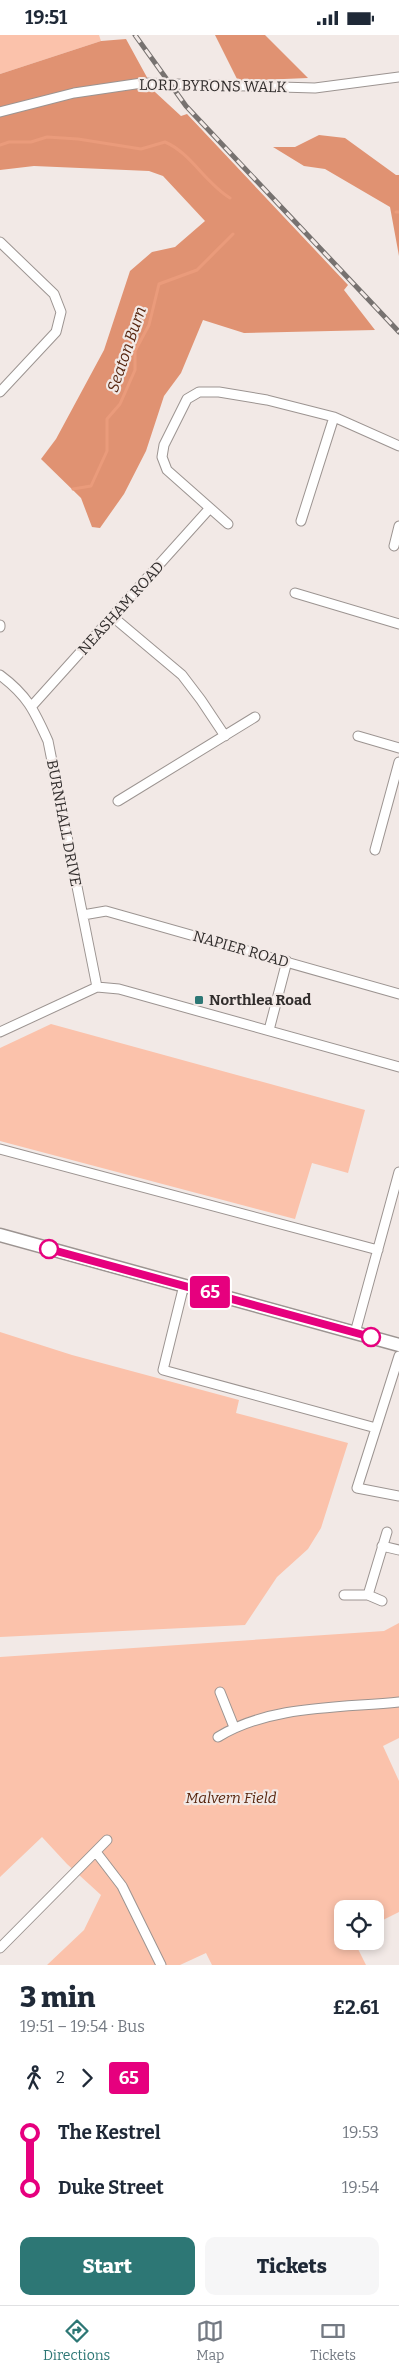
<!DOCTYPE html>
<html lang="en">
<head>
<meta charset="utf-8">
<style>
	:root { --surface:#fff; --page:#f6f6f7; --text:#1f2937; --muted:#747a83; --line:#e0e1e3; --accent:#2d7775 }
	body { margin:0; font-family:Bitter,serif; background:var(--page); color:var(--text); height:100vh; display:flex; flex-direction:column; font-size:19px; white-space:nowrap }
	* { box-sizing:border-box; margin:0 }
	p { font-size:16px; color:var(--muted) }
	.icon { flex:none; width:28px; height:28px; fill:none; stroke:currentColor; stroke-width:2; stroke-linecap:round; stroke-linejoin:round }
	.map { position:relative; height:1930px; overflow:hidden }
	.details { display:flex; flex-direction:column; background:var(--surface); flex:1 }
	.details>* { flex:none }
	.badge { padding:0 10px; border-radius:4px; font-size:18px; line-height:32px }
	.fabs { position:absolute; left:334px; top:1865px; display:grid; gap:10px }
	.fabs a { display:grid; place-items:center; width:50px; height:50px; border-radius:10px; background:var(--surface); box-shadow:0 2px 8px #0003; font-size:25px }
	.map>.badge { position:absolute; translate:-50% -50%; box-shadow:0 0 0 2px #fff }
	.legs { display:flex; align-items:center; gap:8px; height:55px; padding:0 20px; font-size:16px }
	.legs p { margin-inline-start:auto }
	.summary { display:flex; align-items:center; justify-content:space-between; height:85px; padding:0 20px }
	h1 { font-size:28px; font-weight:800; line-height:38px }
	.cta { display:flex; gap:10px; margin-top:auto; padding:10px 20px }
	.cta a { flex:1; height:58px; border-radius:10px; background:var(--accent); color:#fff; font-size:20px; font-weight:800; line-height:58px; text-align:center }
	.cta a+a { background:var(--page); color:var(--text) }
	ul { padding:0 20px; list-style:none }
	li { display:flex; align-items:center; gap:18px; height:55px; font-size:19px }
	li i { display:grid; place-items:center; width:8px; height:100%; margin:0 6px; background:currentColor }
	li i::after { content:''; width:12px; height:12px; margin:-6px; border:4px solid; border-radius:50%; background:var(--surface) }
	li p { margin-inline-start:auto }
	li:first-child i { background:linear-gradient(#0000 50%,currentColor 0) }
	li:last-child i { background:linear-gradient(currentColor 50%,#0000 0) }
	.status { display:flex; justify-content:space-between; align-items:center; height:35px; padding:0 25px; background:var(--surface); direction:ltr }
	.status svg { height:14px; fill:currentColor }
	.tab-bar { display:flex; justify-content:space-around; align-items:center; height:70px; border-top:1px solid var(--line); background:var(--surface); font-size:14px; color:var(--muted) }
	.tab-bar a { display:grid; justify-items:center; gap:2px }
	.tab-bar .current { color:var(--accent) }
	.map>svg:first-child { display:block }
	.green { fill:#fbc2ab }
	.forest { fill:#e09272 }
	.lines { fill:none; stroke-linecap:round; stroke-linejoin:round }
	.stream { stroke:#ea9b7b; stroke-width:3 }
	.street-casing { stroke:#9c9491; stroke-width:11 }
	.secondary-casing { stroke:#9c9491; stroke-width:15 }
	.street { stroke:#fff; stroke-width:9 }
	.secondary { stroke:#fff; stroke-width:12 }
	.rail-casing { stroke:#777270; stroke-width:5 }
	.rail { stroke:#f2e9e6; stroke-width:3; stroke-dasharray:9; stroke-linecap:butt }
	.line-1-casing { stroke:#fff; stroke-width:11 }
	.line-1 { stroke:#e6007e; stroke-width:8 }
	.poi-dot { fill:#2d7775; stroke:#f2e9e6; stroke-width:2 }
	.stop-1-dot { fill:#fff; stroke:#e6007e; stroke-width:2.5 }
	.labels { text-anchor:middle; stroke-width:4.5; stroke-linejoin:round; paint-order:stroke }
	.street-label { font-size:15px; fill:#312d2c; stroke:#f2e9e6 }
	.poi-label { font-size:15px; font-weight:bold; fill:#312d2c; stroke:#f2e9e6; text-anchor:start }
	.park-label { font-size:15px; font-style:italic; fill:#5a2811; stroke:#f2e9e6 }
	.water-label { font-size:16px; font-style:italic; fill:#57260f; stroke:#f2e9e6 }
</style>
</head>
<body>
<div class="status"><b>19:51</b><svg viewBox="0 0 49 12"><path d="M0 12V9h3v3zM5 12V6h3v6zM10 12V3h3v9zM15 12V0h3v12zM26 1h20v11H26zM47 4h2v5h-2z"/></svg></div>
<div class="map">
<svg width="399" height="1930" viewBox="0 0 399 1930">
	<rect width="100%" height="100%" fill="#f2e9e6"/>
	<path class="green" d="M 0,0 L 99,0 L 101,6 L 0,39 Z
		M 51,989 L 365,1075 L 348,1138 L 312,1128 L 295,1184 L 0,1106 L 0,1013 Z
		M 0,1297 L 72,1320 L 239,1365 L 236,1378 L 348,1408 L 321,1493 L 308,1514 L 277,1542 L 245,1590 L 0,1602 Z
		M 399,1588 L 399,1703 L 383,1711 L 399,1746 L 399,1877 L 375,1889 L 375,1874 L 342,1874 L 342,1906 L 354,1906 L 366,1930 L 212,1930 L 206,1918 L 180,1930 L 47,1930 L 84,1895 L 101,1860 L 67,1829 L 42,1802 L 0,1842 L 0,1622 L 384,1596 Z"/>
	<path class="forest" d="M 215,0 L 265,0 L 308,43 L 238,46 Z
		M 126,4 L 155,57 L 181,81 L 187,79 L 348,250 L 344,255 L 375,295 L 244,298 L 203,285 L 181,338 L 164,361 L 146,416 L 124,459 L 100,493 L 92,492 L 81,463 L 41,424 L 56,404 L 104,315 L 130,236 L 152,217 L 175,212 L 205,186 L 163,141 L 149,136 L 34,131 L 0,135 L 0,39 L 101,6 Z
		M 319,100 L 345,103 L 396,140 L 399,140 L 399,221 L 390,172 L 325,134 L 304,131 L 273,112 L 295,112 Z"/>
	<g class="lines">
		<path class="stream" d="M 0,110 L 9,107 L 31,107 L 47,102 L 78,104 L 141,114 L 165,107 C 191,118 205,148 230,163
			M 396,177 L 399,177
			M 73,454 L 91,451 L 107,416 L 107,384 L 120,369 L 135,335 L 135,316 L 149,290 L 159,249 L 197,235 L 233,199"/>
		<defs>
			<path id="street" d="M 0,77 L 74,58 L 142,48 L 315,53 L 399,42
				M 0,207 L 54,259 L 61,277 L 56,297 L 0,357
				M 301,486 L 334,382
				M 228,489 L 167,435 L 162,422 L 164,410 L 187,364 L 199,357 L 219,357 L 267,365 L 334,382 L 399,411
				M 394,511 L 399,491
				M 295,558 L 399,589
				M 113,582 L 182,640 L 201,665 L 225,701
				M 0,590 L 0,592
				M 0,640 C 27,660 34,675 48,706 L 97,952
				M 31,672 L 210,473
				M 358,701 L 399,713
				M 118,766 L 255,682
				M 375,815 L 399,727
				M 83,880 L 106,876 L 399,959
				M 269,995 L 287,926
				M 0,997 L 97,952 L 119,954 L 399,1032
				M 0,1114 L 378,1215
				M 184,1250 L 163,1335 L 376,1393
				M 355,1298 L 399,1137
				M 399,1321 L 357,1453 L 399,1461
				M 382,1511 L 399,1515
				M 344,1560 L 368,1560 L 382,1566
				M 368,1560 L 387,1497
				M 220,1657 L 234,1692
				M 218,1702 C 270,1670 340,1673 399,1667
				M 96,1817 L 122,1851 L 161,1930
				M 0,1913 L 107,1805"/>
			<path id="secondary" d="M 0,1200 L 399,1310"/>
		</defs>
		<use href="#street" class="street-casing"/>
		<use href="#secondary" class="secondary-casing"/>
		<use href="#street" class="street"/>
		<use href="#secondary" class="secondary"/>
		<defs>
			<path id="rail" d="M 135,0 L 186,71 L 399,297"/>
		</defs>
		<use href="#rail" class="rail-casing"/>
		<use href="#rail" class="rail"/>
	</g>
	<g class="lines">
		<defs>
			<path id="line-1" d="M 49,1214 L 371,1302"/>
		</defs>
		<use href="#line-1" class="line-1-casing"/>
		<use href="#line-1" class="line-1"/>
	</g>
	<rect class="poi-dot" x="194" y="960" width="10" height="10" rx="2.5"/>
	<g class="stop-1-dot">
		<circle cx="49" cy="1214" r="9"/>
		<circle cx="371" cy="1302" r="9"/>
	</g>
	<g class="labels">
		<g class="street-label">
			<text transform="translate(213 51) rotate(1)" y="5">LORD BYRONS WALK</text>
			<text transform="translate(121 573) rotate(-48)" y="5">NEASHAM ROAD</text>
			<text transform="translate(64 788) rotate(79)" y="5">BURNHALL DRIVE</text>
			<text transform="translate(241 914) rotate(16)" y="5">NAPIER ROAD</text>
		</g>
		<g class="poi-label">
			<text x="209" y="970">Northlea Road</text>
		</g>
		<g class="park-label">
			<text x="231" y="1768">Malvern Field</text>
		</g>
		<g class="water-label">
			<text transform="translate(126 314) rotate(-71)" y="6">Seaton Burn</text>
		</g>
	</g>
</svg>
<div class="fabs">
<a><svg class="icon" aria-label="locate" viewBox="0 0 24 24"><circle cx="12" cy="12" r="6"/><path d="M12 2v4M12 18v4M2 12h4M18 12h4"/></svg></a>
</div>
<b class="badge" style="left:210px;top:1257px;background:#e6007e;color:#fff">65</b>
</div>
<section class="details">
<div class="summary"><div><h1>3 min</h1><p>19:51 – 19:54 · Bus</p></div><b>£2.61</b></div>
<div class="legs"><svg class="icon" aria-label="walk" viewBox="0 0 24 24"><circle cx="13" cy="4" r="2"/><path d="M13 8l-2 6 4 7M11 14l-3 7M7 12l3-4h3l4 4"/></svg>2<svg class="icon" aria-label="forward" viewBox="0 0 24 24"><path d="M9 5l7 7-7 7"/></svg><b class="badge" style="background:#e6007e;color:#fff">65</b></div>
<ul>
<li><i style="color:#e6007e"></i><b>The Kestrel</b><p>19:53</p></li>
<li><i style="color:#e6007e"></i><b>Duke Street</b><p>19:54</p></li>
</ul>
<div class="cta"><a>Start</a><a>Tickets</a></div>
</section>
<nav class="tab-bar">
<a class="current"><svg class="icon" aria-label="directions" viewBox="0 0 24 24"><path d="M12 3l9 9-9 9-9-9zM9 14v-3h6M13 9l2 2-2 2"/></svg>Directions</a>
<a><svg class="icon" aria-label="map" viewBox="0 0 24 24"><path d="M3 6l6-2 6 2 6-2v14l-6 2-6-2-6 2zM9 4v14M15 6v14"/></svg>Map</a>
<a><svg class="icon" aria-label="tickets" viewBox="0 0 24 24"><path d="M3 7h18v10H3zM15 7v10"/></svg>Tickets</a>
</nav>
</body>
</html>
